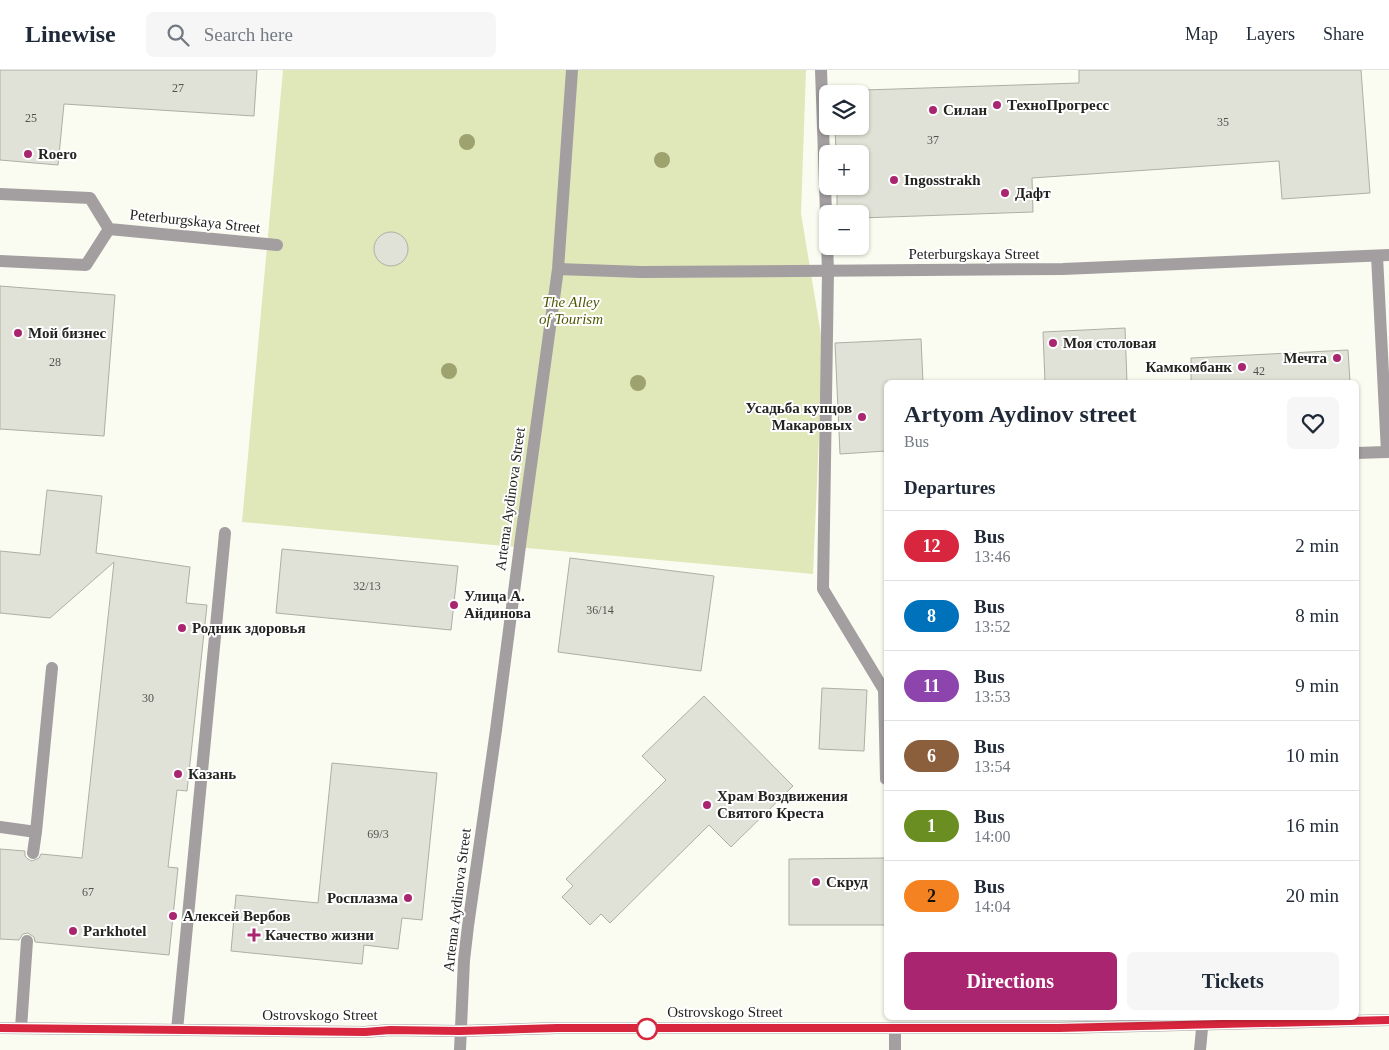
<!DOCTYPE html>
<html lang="en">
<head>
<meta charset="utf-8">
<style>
	:root { --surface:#fff; --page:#f6f6f7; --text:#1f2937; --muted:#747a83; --line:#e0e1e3; --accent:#a9256f }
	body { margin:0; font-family:"Times New Roman",serif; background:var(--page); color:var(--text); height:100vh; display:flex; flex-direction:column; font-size:19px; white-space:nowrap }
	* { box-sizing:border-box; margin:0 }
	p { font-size:16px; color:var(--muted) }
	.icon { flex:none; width:28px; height:28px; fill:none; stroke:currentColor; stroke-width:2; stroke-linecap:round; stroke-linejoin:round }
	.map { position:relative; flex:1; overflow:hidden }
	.sheet { position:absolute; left:884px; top:310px; width:475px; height:640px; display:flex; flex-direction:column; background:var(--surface); border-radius:8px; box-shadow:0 1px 4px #0004 }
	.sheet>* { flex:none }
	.badge { padding:0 10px; border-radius:16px; font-size:18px; line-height:32px }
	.fabs { position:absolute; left:819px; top:15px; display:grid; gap:10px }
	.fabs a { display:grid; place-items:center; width:50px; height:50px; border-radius:8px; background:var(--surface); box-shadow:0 1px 4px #0004; font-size:25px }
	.map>.badge { position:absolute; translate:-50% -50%; box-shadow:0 0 0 2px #fff }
	h2 { padding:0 20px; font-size:19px; line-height:45px }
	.round { display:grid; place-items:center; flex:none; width:52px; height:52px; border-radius:8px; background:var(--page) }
	.summary { display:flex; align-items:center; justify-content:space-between; height:85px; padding:0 20px }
	h1 { font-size:24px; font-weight:600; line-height:38px }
	.button { display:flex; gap:10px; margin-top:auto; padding:10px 20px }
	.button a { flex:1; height:58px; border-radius:8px; background:var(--accent); color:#fff; font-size:20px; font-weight:600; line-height:58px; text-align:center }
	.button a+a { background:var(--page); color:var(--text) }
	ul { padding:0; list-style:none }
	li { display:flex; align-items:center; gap:15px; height:70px; padding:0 20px; border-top:1px solid var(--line) }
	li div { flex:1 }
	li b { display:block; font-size:19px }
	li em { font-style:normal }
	li .badge { min-width:55px; font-weight:700; text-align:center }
	header { display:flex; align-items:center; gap:30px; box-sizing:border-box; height:70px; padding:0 25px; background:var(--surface); border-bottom:1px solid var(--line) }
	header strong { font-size:24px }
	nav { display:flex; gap:28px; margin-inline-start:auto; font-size:18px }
	.search { width:350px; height:45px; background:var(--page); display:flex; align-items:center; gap:12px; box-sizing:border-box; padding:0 18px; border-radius:8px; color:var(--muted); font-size:19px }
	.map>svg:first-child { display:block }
	.green { fill:#e0e7b9 }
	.building { fill:#e0e2d7; stroke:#adafa4 }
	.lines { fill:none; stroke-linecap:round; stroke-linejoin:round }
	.service { stroke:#a39ea0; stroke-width:12 }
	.pedestrian { stroke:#a39ea0; stroke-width:12 }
	.minor { stroke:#a39ea0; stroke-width:12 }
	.tertiary { stroke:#a39ea0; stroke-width:12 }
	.tree { fill:#9da26f }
	.line-casing { stroke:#fff; stroke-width:11 }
	.line { stroke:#d7263d; stroke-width:8 }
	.poi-dot { fill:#a9256f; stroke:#fff; stroke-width:2 }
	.stop-dot { fill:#fff; stroke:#d7263d; stroke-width:2.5 }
	.labels { text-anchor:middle; stroke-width:4; stroke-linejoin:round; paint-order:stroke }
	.number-label { font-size:12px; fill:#52544e }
	.poi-label { font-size:15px; font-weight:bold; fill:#232420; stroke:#fff; text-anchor:start }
	.street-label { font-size:15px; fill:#232420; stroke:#fff }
	.park-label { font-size:15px; font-style:italic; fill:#515804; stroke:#fff }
</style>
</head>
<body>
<header>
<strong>Linewise</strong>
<div class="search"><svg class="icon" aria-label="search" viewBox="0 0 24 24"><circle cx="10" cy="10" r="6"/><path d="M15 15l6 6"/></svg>Search here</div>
<nav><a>Map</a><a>Layers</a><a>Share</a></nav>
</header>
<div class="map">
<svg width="1389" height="980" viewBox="0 0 1389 980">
	<rect width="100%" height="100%" fill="#fafcf1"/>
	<path class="green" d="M 283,0 L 806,0 L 801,143 L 823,277 L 813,504 L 242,452 Z"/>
	<path class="building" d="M 0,0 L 257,0 L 254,46 L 64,34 L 58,95 L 0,90 Z
		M 1079,0 L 1361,0 L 1370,123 L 1282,129 L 1279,91 L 1032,108 L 1033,142 L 860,148 L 860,144 L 837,144 L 837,116 L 860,116 L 860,84 L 836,84 L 835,56 L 860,56 L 860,24 L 834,24 L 834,21 L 1079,13 Z
		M374 179a17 17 0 1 1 34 0a17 17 0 1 1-34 0Z
		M 0,216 L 115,225 L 104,366 L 0,359 Z
		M 1125,258 L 1127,312 L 1045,312 L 1043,262 Z
		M 921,269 L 923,312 L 886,312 L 886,381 L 840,384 L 835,273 Z
		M 1348,280 L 1350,312 L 1191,312 L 1191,288 Z
		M 47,420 L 102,426 L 96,483 L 190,497 L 186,533 L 207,535 L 187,721 L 177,720 L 168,797 L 178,798 L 169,885 L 35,872 L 34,867 L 28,863 L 23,864 L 19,870 L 0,869 L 0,779 L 25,781 L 25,786 L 28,789 L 32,791 L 39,788 L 41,784 L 82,788 L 114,492 L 50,548 L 0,543 L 0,481 L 40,485 Z
		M 282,479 L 458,496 L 451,560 L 276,543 Z
		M 570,488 L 714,506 L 701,601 L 558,582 Z
		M 822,618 L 867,620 L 864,681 L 819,679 Z
		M 704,626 L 793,716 L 731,777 L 709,755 L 610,853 L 601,844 L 590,855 L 562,827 L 573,816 L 566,809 L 666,710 L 642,686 Z
		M 332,693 L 437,703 L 422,850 L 402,848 L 398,879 L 364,875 L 362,894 L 231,881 L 236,825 L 318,833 Z
		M 886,788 L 886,855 L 789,855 L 789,789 Z"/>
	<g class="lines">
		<path class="service" d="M 821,0 L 828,201 L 823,519 L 884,620 L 886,709
			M 1356,383 L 1387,382 L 1377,186
			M 0,757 L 36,762 L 33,783
			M 36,762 L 52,598
			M 21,958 L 27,871
			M 177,960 L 225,463
			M 895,980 L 895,958
			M 1200,980 L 1203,948"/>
		<path class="pedestrian" d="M 0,124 L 90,128 L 109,159
			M 109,159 L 277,175
			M 0,191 L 86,195 L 109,159"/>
		<path class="minor" d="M 558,199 L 641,202 L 1063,199 L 1389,185
			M 460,980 L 464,890 L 468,856 L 496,660 L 521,468 L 558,199 L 572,0"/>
		<path class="tertiary" d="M 0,958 L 365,962 L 390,960 L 460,961 L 557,958 L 1059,958 L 1389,950"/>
	</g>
	<g class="tree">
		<circle cx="467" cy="72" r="8"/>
		<circle cx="662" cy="90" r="8"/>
		<circle cx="449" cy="301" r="8"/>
		<circle cx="638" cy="313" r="8"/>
	</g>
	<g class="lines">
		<defs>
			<path id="line" d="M 0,958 L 365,962 L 390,960 L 460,961 L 557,958 L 1059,958 L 1389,950"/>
		</defs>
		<use href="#line" class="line-casing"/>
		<use href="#line" class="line"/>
	</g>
	<g class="poi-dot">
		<circle cx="997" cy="35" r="5"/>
		<circle cx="933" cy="40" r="5"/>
		<circle cx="28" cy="84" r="5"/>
		<circle cx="894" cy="110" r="5"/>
		<circle cx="1005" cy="123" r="5"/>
		<circle cx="18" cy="263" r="5"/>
		<circle cx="1053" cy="273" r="5"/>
		<circle cx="1337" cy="288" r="5"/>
		<circle cx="1242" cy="297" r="5"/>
		<circle cx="862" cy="347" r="5"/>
		<circle cx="454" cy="535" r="5"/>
		<circle cx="182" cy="558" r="5"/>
		<circle cx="178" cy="704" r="5"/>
		<circle cx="707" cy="735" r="5"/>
		<circle cx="816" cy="812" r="5"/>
		<circle cx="408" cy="828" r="5"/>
		<circle cx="173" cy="846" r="5"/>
		<circle cx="73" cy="861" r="5"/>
		<path d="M251.5 857.5h5v5h5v5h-5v5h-5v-5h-5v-5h5z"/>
	</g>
	<circle class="stop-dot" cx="647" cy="959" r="10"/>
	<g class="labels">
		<g class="number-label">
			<text x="178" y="22">27</text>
			<text x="31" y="52">25</text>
			<text x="1223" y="56">35</text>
			<text x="933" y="74">37</text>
			<text x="55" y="296">28</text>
			<text x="1259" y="305">42</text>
			<text x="367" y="520">32/13</text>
			<text x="600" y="544">36/14</text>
			<text x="148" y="632">30</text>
			<text x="378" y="768">69/3</text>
			<text x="88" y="826">67</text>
		</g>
		<g class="poi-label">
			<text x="1007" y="40">ТехноПрогресс</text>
			<text x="943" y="45">Силан</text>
			<text x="38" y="89">Roero</text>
			<text x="904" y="115">Ingosstrakh</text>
			<text x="1015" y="128">Дафт</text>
			<text x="28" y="268">Мой бизнес</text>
			<text x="1063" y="278">Моя столовая</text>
			<text x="1327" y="293" text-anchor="end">Мечта</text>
			<text x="1232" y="302" text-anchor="end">Камкомбанк</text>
			<text x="852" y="343" text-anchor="end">Усадьба купцов<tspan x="852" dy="17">Макаровых</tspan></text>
			<text x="464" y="531">Улица А.<tspan x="464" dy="17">Айдинова</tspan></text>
			<text x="192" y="563">Родник здоровья</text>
			<text x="188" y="709">Казань</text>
			<text x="717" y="731">Храм Воздвижения<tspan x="717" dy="17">Святого Креста</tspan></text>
			<text x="826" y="817">Скруд</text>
			<text x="398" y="833" text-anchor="end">Росплазма</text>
			<text x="183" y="851">Алексей Вербов</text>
			<text x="83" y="866">Parkhotel</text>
			<text x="265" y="870">Качество жизни</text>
		</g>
		<g class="street-label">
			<text transform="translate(195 151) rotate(6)" y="5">Peterburgskaya Street</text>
			<text x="974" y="189">Peterburgskaya Street</text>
			<text transform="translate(510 429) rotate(-82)" y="5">Artema Aydinova Street</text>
			<text transform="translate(457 830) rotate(-83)" y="5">Artema Aydinova Street</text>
			<text x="725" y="947">Ostrovskogo Street</text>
			<text x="320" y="950">Ostrovskogo Street</text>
		</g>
		<g class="park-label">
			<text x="571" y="237">The Alley<tspan x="571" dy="17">of Tourism</tspan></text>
		</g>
	</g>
</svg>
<div class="fabs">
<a><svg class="icon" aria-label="layers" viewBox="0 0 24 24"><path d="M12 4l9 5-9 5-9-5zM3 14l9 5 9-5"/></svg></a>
<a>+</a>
<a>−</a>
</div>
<section class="sheet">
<div class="summary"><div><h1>Artyom Aydinov street</h1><p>Bus</p></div><a class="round"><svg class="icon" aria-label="heart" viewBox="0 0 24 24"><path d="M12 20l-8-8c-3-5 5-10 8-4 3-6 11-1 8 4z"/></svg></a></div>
<h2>Departures</h2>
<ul>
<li><span class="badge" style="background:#d7263d;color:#fff">12</span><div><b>Bus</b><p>13:46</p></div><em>2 min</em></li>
<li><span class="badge" style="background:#0072bc;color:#fff">8</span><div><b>Bus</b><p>13:52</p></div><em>8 min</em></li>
<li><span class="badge" style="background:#8e44ad;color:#fff">11</span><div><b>Bus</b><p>13:53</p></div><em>9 min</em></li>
<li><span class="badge" style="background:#8b5e3c;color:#fff">6</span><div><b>Bus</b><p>13:54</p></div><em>10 min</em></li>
<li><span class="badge" style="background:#6b8e23;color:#fff">1</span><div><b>Bus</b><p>14:00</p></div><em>16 min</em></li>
<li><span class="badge" style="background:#f58220;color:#111">2</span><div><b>Bus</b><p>14:04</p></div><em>20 min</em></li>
</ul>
<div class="button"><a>Directions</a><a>Tickets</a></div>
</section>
</div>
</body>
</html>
